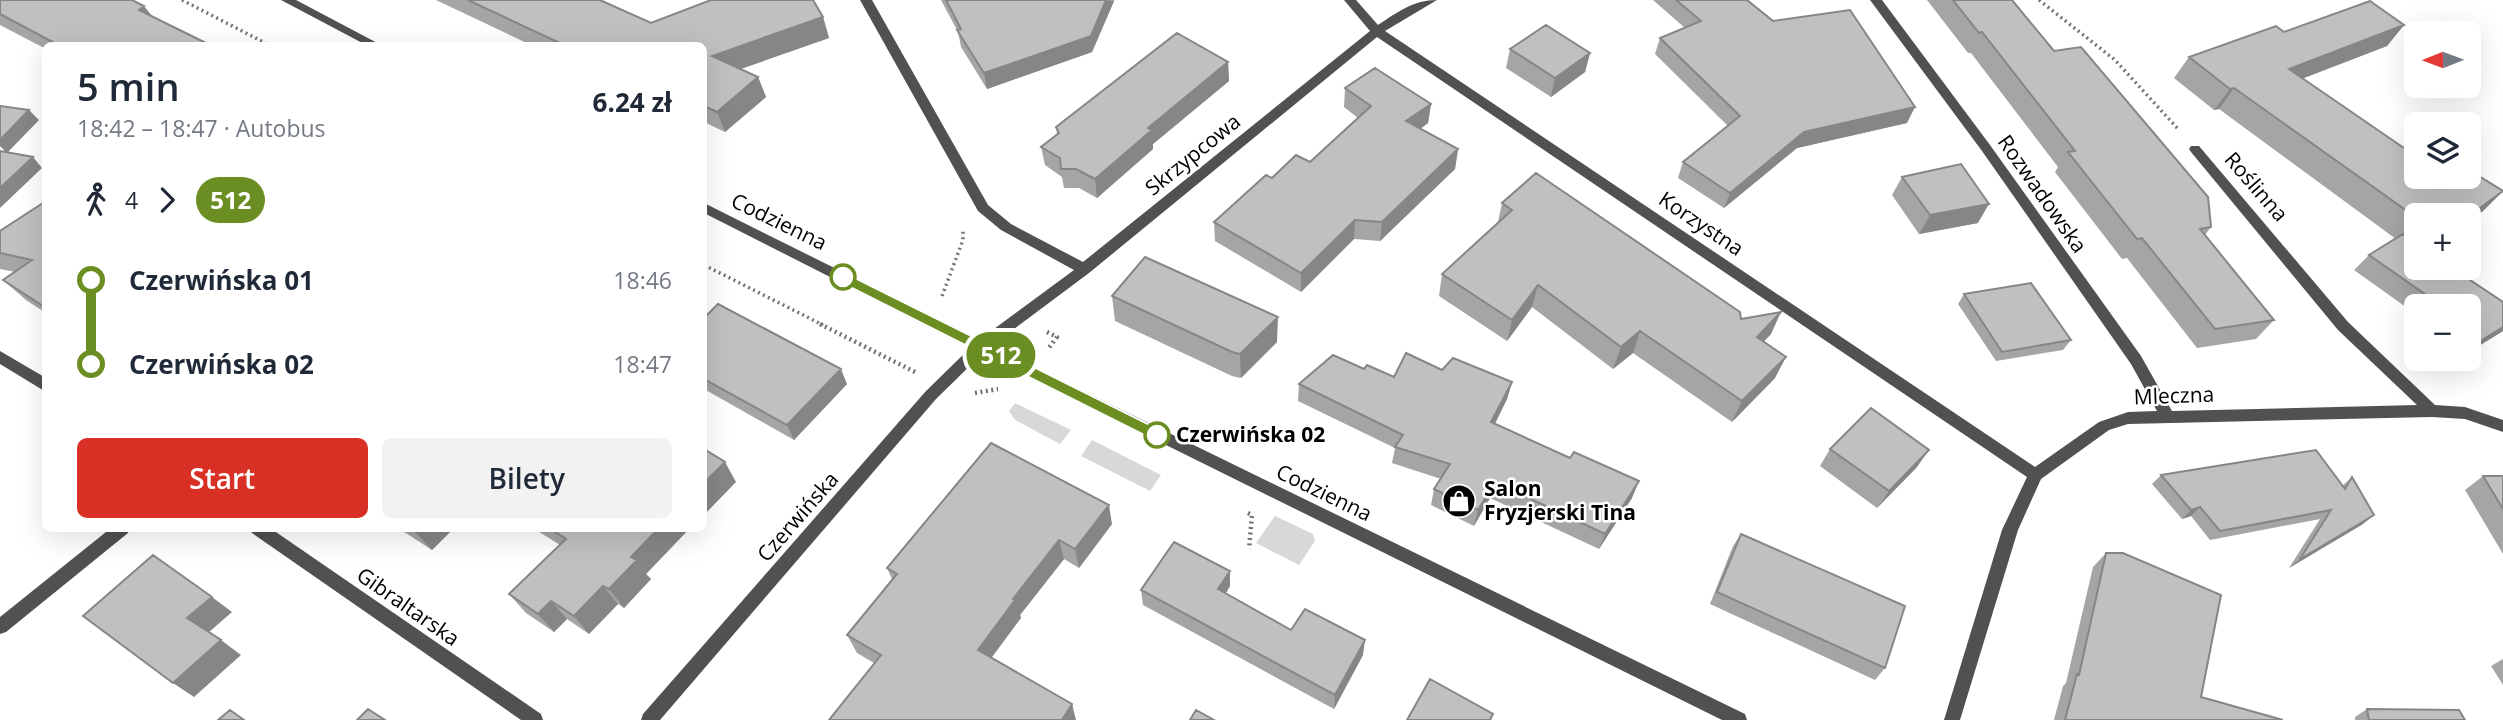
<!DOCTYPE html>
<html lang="pl">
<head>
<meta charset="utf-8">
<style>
	:root { --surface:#fff; --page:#f2f2f3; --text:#1f2937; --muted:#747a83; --accent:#d93025 }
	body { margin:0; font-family:"Open Sans",sans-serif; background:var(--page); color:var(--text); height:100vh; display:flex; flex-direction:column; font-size:26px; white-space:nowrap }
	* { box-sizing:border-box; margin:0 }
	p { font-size:23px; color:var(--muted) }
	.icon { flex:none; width:38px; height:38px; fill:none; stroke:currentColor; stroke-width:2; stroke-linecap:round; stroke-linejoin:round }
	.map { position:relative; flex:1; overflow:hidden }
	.drawer { position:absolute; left:42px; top:42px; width:665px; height:490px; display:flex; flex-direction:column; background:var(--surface); border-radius:10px; box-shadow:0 7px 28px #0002 }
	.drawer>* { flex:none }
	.badge { padding:0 14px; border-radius:23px; font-size:24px; line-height:46px }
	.needle { width:46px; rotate:269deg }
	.tools { position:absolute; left:2404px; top:21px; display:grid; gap:14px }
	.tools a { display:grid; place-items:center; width:77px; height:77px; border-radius:10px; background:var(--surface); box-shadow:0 7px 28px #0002; font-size:35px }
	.map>.badge { position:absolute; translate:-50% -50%; box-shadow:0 0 0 4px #fff }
	.legs { display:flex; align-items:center; gap:10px; height:77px; padding:0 35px; font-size:23px }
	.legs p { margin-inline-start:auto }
	.overview { display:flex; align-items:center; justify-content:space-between; height:119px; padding:0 35px }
	h1 { font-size:38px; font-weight:600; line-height:52px }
	.cta { display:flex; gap:14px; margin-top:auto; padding:14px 35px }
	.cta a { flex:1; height:80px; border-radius:10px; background:var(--accent); color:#fff; font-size:28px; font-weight:600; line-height:80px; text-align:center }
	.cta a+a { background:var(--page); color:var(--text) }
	ul { padding:0 35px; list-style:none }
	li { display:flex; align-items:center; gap:24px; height:84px; font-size:26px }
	li i { display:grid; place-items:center; width:10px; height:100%; margin:0 9px; background:currentColor }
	li i::after { content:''; width:18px; height:18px; margin:-9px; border:5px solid; border-radius:50%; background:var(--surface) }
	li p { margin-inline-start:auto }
	li:first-child i { background:linear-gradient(#0000 50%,currentColor 0) }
	li:last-child i { background:linear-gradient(currentColor 50%,#0000 0) }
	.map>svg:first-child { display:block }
	.green { fill:#d8d8d8 }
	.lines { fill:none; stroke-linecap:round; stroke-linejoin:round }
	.path-far1 { stroke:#737373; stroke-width:3.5; stroke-dasharray:2 3.5; stroke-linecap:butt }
	.path { stroke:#737373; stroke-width:4.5; stroke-dasharray:2 3.5; stroke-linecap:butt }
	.street { fill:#515151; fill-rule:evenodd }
	.wall { fill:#a5a5a5 }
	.shaded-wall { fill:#868686 }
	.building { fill:#c0c0c0; stroke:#868686; stroke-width:2 }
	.line-1 { fill:#6b8e23; stroke:#fff; stroke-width:2 }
	.stop-1-dot { fill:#fff; stroke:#6b8e23; stroke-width:3.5 }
	.labels { text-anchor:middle; stroke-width:5; stroke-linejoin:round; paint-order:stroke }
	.street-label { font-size:21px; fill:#000; stroke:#fff }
	.stop-label { font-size:21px; font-weight:bold; fill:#000; stroke:#fff; text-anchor:start }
	.poi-label { font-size:21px; font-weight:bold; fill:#000; stroke:#fff; text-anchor:start }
</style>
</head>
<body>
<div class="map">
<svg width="2503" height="720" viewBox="0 0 2503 720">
	<rect width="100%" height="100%" fill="#fff"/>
	<path class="green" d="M 1015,403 L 1071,430 L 1060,444 L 1015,420 L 1009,411 Z
		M 1092,440 L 1161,475 L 1150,491 L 1081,456 Z
		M 1275,516 L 1313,534 L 1315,541 L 1299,565 L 1256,543 Z"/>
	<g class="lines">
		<path class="path-far1" d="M 182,0 L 271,46
			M 2039,0 L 2115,60 L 2179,130
			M 704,265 L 823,325
			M 942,296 L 963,240 L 963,229"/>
		<path class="path" d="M 820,324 L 915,372
			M 1047,332 L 1057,337 L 1048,349
			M 975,393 L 998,389
			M 1248,513 L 1252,515 L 1249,549"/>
		<path class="street" d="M 281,0 L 296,0 L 383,46 L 368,46 Z
			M 860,0 L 872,0 L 988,205 L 1011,224 L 1083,262 L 1370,31 L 1344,0 L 1356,0 L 1378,25 C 1398,12 1413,0 1437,0 L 1385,31 L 2035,467 L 2099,422 L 2128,412 L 2157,411 L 2131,364 L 1982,151 L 1870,0 L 1882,0 L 1990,145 L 2141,356 L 2172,411 L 2417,405 L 2338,330 L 2191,152 L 2189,149 L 2191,146 L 2199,146 L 2348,322 L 2435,405 L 2465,407 L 2503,420 L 2503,432 L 2465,419 L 2432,417 L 2128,424 L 2109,430 L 2041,479 L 2018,530 L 1960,720 L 1944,720 L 2002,530 L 2027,477 L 1377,37 L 1089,273 L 991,346 L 1745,714 L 1747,720 L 1722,720 L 982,354 L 936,399 L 660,720 L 641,720 L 643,714 L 926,391 L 970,348 L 704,213 L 704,203 L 979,340 L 1074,270 L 1001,230 L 978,211 Z
			M 0,351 L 46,378 L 46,392 L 0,364 Z
			M 111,528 L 130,528 L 128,533 L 6,632 L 0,634 L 0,617 Z
			M 250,528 L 270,528 L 541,714 L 543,720 L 521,720 L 252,533 Z"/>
	</g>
	<path class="wall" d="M 0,0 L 152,16 L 212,46 L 46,46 L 46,49 L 0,25 Z
		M 436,0 L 600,0 L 651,23 L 823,17 L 829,38 L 741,69 L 758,77 L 766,97 L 725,132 L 704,122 L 704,46 L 533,46 Z
		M 941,0 L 1114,0 L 1114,1 L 1092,52 L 987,89 L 961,47 L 958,32 Z
		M 1653,0 L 1747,0 L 1907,123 L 1797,148 L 1724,208 L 1678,178 L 1683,162 L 1728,126 L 1655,54 L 1660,38 L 1685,28 Z
		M 1927,0 L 2012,0 L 2054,51 L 2211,227 L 2205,235 L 2274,320 L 2256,339 L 2197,348 L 2127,258 L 2122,259 L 2055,172 L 2058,167 L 1971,53 L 1968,53 Z
		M 2404,25 L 2387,46 L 2303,78 L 2417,177 L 2503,191 L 2482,212 L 2417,215 L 2417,268 L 2503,302 L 2503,331 L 2469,352 L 2469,306 L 2417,306 L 2417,315 L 2354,270 L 2369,255 L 2396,239 L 2219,109 L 2214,110 L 2174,78 L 2189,57 L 2284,32 Z
		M 1510,49 L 1590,53 L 1585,72 L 1551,97 L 1506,68 Z
		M 1228,62 L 1229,81 L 1153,144 L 1153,149 L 1097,198 L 1079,188 L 1064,188 L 1062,177 L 1045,165 L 1041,147 L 1057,135 L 1056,127 Z
		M 1345,88 L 1431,104 L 1428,123 L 1420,129 L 1458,149 L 1455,169 L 1380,241 L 1354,239 L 1301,292 L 1215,241 L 1214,222 L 1272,178 L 1310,162 L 1358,118 L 1344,107 Z
		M 1902,177 L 1978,223 L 1919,234 L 1892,195 Z
		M 46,201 L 46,313 L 26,300 L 3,280 L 15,272 L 0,269 L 0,231 Z
		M 1502,203 L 1771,334 L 1763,342 L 1775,378 L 1732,422 L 1633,353 L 1613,369 L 1532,307 L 1507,341 L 1439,296 L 1442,274 L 1498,222 Z
		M 1964,294 L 2071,340 L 2063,350 L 1996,361 L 1958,304 Z
		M 1112,296 L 1277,342 L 1241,378 L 1232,376 L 1115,321 Z
		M 704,318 L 847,384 L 794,440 L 704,389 Z
		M 2443,359 L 2458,359 L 2450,364 Z
		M 1364,369 L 1394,377 L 1442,370 L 1512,382 L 1507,399 L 1495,424 L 1632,498 L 1599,549 L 1490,498 L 1474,526 L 1431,505 L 1434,489 L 1441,479 L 1392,463 L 1395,448 L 1298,401 L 1299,384 Z
		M 1830,449 L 1917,467 L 1877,508 L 1820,466 Z
		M 2161,475 L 2342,486 L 2352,477 L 2363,524 L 2289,568 L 2320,519 L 2210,540 L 2191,516 L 2182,519 L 2152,484 Z
		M 2483,476 L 2503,476 L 2503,554 L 2465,490 Z
		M 1112,524 L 1079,568 L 1064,559 L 1020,615 L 1021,618 L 874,663 L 857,653 L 847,635 L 892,579 L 887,568 Z
		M 398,528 L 454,528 L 432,550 Z
		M 533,528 L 690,528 L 646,574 L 651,579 L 624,608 L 618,604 L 589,634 L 567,619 L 554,632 L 526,613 L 509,594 L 560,545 Z
		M 1741,534 L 1885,668 L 1875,680 L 1710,604 L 1733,546 Z
		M 2106,553 L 2201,697 L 2283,720 L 2054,720 L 2063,686 L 2066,683 L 2093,567 Z
		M 1230,586 L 1226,593 L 1291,630 L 1363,655 L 1334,709 L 1143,605 L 1141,590 Z
		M 2503,659 L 2503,685 L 2491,666 Z
		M 2367,709 L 2465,720 L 2355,720 L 2355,717 Z"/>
	<path class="shaded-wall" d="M 1106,0 L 1114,1 L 1092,52 L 987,89 L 984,73 Z
		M 144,6 L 160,26 L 139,10 Z
		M 823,17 L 829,38 L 720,76 L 712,56 Z
		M 2404,25 L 2387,46 L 2273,90 L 2289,69 Z
		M 1590,53 L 1585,72 L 1551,97 L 1555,78 Z
		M 1228,62 L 1229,81 L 1153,144 L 1153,149 L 1097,198 L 1095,179 L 1148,128 Z
		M 758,77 L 766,97 L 725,132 L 717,112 Z
		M 2234,88 L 2219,109 L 2214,110 L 2230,89 Z
		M 1431,104 L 1428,123 L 1404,141 L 1406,121 Z
		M 1915,107 L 1907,123 L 1797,148 L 1724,208 L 1730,193 L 1804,132 Z
		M 29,110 L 39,120 L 7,153 L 0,146 L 0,140 Z
		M 1458,149 L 1455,169 L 1380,241 L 1382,222 Z
		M 33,157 L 42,168 L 0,208 L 0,188 Z
		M 2503,191 L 2482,212 L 2469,221 L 2469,216 Z
		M 1989,204 L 1978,223 L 1919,234 L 1930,215 Z
		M 1355,220 L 1354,239 L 1301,292 L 1301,273 Z
		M 1538,285 L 1532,307 L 1507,341 L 1512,320 Z
		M 1781,312 L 1771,334 L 1747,359 L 1757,337 Z
		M 1278,317 L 1277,342 L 1241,378 L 1240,354 Z
		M 2503,327 L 2503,331 L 2469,352 L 2469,348 Z
		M 1640,331 L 1633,353 L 1613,369 L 1621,347 Z
		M 1786,357 L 1775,378 L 1732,422 L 1742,401 Z
		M 841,369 L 847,384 L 794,440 L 787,425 Z
		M 1512,382 L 1507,399 L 1487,439 L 1491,422 Z
		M 1929,450 L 1917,467 L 1877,508 L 1889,491 Z
		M 725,462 L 736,482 L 704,515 L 704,483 Z
		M 1639,481 L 1632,498 L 1599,549 L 1605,534 Z
		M 1495,482 L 1490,498 L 1474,526 L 1478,510 Z
		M 1109,505 L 1112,524 L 1079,568 L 1075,549 Z
		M 2200,507 L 2191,516 L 2182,519 L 2191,510 Z
		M 2374,515 L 2363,524 L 2289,568 L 2300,559 Z
		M 418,528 L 454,528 L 432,550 L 415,532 Z
		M 659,528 L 690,528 L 646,574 L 651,579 L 624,608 L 609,589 L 631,557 Z
		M 1059,540 L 1064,559 L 1020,615 L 1021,618 L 984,668 L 978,650 L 1013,599 Z
		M 1230,571 L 1230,586 L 1219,604 L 1218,589 Z
		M 603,586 L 618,604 L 589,634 L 574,616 Z
		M 212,597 L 232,612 L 208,633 L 187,618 Z
		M 551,601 L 567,619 L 554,632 L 538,614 Z
		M 221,640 L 241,655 L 194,697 L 173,683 Z
		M 1365,640 L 1363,655 L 1334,709 L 1335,695 Z
		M 1072,704 L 1076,720 L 1062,720 Z"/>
	<path class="building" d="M 0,0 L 132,0 L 144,6 L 139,10 L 212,46 L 60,46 L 0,14 Z
		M 468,0 L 600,0 L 651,23 L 711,0 L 813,0 L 823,17 L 712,56 L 758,77 L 717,112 L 704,106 L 704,46 L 566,46 Z
		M 946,0 L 1106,0 L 1091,36 L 984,73 L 957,30 L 961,29 Z
		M 1676,0 L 1747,0 L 1773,21 L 1850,10 L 1915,107 L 1804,132 L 1730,193 L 1683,162 L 1740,116 L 1660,38 L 1701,21 Z
		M 1953,0 L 2012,0 L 2054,51 L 2081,47 L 2208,197 L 2211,227 L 2200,229 L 2274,320 L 2215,329 L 2142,238 L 2137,239 L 2068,152 L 2075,151 L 1982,32 L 1979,33 Z
		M 2370,1 L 2404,25 L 2289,69 L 2417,157 L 2417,177 L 2469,177 L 2469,170 L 2503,191 L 2469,216 L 2417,215 L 2417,218 L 2234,88 L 2230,89 L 2189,57 L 2276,26 L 2284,32 Z
		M 1546,25 L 1590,53 L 1555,78 L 1510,49 Z
		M 1177,33 L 1228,62 L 1148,128 L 1152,130 L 1095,179 L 1076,169 L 1061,169 L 1060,158 L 1041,147 L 1059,133 L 1056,127 Z
		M 1375,68 L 1431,104 L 1406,121 L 1458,149 L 1382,222 L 1355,220 L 1301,273 L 1214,222 L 1266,175 L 1272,178 L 1296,155 L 1310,162 L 1371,106 L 1345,88 Z
		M 0,106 L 29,110 L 0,140 Z
		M 0,151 L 33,157 L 0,188 Z
		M 1961,164 L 1989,204 L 1930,215 L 1902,177 Z
		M 1536,173 L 1740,312 L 1741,319 L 1781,312 L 1757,337 L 1786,357 L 1742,401 L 1640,331 L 1621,347 L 1538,285 L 1512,320 L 1442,274 L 1512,210 L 1502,203 Z
		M 46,201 L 46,308 L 3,280 L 32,260 L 0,253 L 0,231 Z
		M 2403,234 L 2417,244 L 2417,268 L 2452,268 L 2503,302 L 2503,327 L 2469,348 L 2469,306 L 2442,306 L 2369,255 Z
		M 1145,257 L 1278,317 L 1240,354 L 1232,352 L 1112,296 Z
		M 2031,283 L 2071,340 L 2002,352 L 1964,294 Z
		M 718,304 L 841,369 L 787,425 L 704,379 L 704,318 Z
		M 1406,353 L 1442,370 L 1453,358 L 1512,382 L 1491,422 L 1570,458 L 1574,452 L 1639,481 L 1605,534 L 1495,482 L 1478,510 L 1434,489 L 1450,464 L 1395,447 L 1403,435 L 1299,384 L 1333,355 L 1364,369 L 1367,365 L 1394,377 Z
		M 1871,408 L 1929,450 L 1889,491 L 1830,449 Z
		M 991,443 L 1109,505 L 1075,549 L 1059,540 L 1013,599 L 1015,600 L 978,650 L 1072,704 L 1062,720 L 829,720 L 881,655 L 847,635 L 897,574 L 887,568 Z
		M 704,449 L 725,462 L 704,483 Z
		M 2316,450 L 2345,489 L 2352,477 L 2374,515 L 2300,559 L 2331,510 L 2220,531 L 2200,507 L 2191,510 L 2161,475 Z
		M 2483,476 L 2503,476 L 2503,509 Z
		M 549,528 L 659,528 L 631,557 L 637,560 L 609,589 L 603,586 L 574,616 L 551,601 L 538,614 L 509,594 L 566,539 Z
		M 1741,534 L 1905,606 L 1885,668 L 1717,592 Z
		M 1174,542 L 1230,571 L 1218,589 L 1291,630 L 1305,609 L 1365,640 L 1335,695 L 1141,590 Z
		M 2106,553 L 2123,553 L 2221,595 L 2201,697 L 2283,720 L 2065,720 L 2077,674 L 2079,675 Z
		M 153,555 L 212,597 L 187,618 L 221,640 L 173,683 L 83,616 Z
		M 1430,679 L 1493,714 L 1490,720 L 1407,720 Z
		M 368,709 L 385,720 L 357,720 Z
		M 2367,709 L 2459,710 L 2465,720 L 2369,720 Z
		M 230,710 L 244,720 L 218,720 Z
		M 1196,710 L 1214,720 L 1190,720 Z"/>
	<path class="line-1" d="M 843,272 L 1162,431 L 1162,439 L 1152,439 L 838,281 L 836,277 Z"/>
	<defs>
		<symbol id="shop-disc" viewBox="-11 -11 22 22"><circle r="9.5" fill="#000" stroke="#fff"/><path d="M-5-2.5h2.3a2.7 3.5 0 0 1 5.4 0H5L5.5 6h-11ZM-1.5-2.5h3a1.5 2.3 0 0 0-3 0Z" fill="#fff"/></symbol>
	</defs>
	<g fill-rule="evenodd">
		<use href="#shop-disc" x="1440" y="482" width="38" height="38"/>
	</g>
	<g class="stop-1-dot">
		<circle cx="843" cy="277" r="12"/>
		<circle cx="1157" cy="435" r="12"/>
	</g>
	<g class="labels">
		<g class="street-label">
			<text transform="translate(1193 155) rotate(-39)" y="7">Skrzypcowa</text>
			<text transform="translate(2256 187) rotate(49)" y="7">Roślinna</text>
			<text transform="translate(2042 194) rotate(55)" y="7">Rozwadowska</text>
			<text transform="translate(779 222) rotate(26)" y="7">Codzienna</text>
			<text transform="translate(1701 224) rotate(34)" y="7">Korzystna</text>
			<text transform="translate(2174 396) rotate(-2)" y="7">Mleczna</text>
			<text transform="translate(1324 493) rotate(26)" y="7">Codzienna</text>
			<text transform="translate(798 517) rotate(-49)" y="7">Czerwińska</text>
			<text transform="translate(408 607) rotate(35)" y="7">Gibraltarska</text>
		</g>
		<g class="stop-label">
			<text x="1176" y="442">Czerwińska 02</text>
		</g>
		<g class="poi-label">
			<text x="1484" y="496">Salon<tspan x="1484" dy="24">Fryzjerski Tina</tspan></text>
		</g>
	</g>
</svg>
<div class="tools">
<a><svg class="needle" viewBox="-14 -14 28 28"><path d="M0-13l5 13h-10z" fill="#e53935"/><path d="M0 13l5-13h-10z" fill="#747a83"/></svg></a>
<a><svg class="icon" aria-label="layers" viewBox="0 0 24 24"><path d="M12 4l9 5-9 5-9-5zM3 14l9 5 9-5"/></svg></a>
<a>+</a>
<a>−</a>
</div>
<b class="badge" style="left:1001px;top:355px;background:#6b8e23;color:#fff">512</b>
<section class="drawer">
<div class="overview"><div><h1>5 min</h1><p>18:42 – 18:47 · Autobus</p></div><b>6.24 zł</b></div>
<div class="legs"><svg class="icon" aria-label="walk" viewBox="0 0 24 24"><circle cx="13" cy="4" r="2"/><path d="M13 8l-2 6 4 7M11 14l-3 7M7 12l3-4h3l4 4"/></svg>4<svg class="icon" aria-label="forward" viewBox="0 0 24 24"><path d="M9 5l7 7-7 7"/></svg><b class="badge" style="background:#6b8e23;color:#fff">512</b></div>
<ul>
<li><i style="color:#6b8e23"></i><b>Czerwińska 01</b><p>18:46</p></li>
<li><i style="color:#6b8e23"></i><b>Czerwińska 02</b><p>18:47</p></li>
</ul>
<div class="cta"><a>Start</a><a>Bilety</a></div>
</section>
</div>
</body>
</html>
